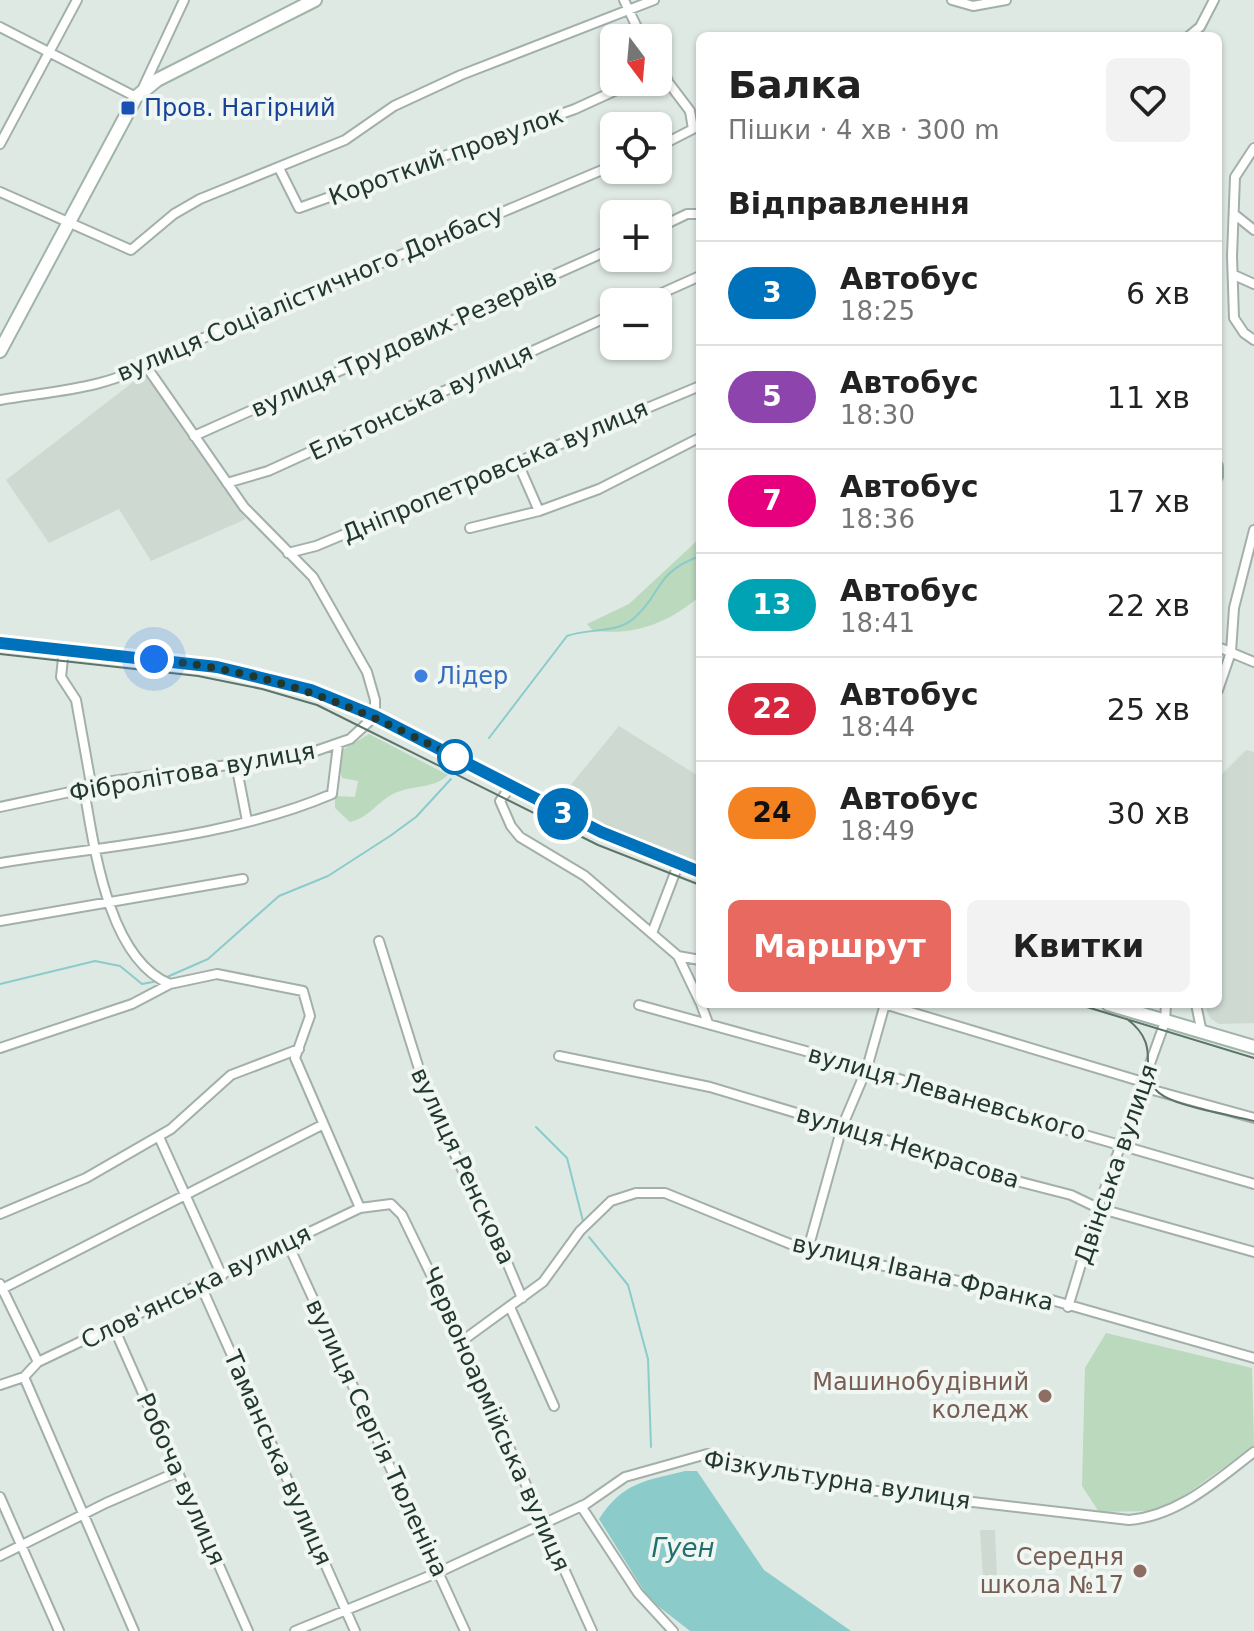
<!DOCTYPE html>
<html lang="uk">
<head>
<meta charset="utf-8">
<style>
	:root { --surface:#fff; --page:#f2f2f2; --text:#222; --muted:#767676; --line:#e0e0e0; --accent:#e8695f }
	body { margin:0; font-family:"DejaVu Sans",sans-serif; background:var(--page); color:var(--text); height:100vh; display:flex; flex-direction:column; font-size:30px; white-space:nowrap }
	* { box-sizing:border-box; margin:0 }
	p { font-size:26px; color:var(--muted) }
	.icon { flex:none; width:44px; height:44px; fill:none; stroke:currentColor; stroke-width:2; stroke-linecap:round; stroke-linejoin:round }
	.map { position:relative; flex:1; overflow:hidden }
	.sheet { position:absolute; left:696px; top:32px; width:526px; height:976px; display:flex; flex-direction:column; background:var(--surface); border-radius:12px; box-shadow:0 2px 6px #0004 }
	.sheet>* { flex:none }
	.badge { padding:0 16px; border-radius:26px; font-size:28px; line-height:52px }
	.needle { width:52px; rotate:164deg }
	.controls { position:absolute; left:600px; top:24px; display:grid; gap:16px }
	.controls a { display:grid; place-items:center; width:72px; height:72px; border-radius:12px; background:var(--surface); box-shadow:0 2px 6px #0004; font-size:40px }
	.you { position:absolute; width:40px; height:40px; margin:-20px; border:6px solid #fff; border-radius:50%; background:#1a73e8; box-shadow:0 0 0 12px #1a73e833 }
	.map>.badge { position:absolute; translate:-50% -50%; box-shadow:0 0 0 4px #fff }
	h2 { padding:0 32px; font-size:30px; line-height:72px }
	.round { display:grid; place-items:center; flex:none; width:84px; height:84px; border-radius:12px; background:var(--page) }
	.head { display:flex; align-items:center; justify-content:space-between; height:136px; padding:0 32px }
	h1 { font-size:38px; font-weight:700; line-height:60px }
	.button { display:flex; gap:16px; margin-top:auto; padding:16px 32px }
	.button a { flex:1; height:92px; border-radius:12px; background:var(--accent); color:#fff; font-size:32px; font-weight:700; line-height:92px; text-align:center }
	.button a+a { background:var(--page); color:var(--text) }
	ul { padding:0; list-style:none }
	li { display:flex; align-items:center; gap:24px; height:104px; padding:0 32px; border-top:2px solid var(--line) }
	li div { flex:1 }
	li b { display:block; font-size:30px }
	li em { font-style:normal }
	li .badge { min-width:88px; font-weight:700; text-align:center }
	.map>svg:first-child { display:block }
	.built { fill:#ced9d2 }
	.green { fill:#bad9bd }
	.water { fill:#8bcbca }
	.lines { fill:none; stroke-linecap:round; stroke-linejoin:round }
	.stream { stroke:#8bcbca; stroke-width:2 }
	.street-casing { stroke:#a3b0a9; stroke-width:12 }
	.secondary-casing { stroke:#a0b4a9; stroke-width:16 }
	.street { stroke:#fff; stroke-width:8 }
	.secondary { stroke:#fff; stroke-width:12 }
	.tram { stroke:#5c7469; stroke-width:2 }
	.line-casing { stroke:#fff; stroke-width:18 }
	.line { stroke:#0072bc; stroke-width:12 }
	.walk { stroke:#22382e; stroke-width:8; stroke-dasharray:0 14.4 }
	.transit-dot { fill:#1a4fb4; stroke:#f0f6f2; stroke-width:3 }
	.shop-dot { fill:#3f7fe0; stroke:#f0f6f2; stroke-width:3 }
	.stop-dot { fill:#fff; stroke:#0072bc; stroke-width:4 }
	.education-dot { fill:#8d6e63; stroke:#f0f6f2; stroke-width:3 }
	.labels { text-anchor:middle; stroke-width:8; stroke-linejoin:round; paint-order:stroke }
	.transit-label { font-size:24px; fill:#164399; stroke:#f0f6f2; text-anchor:start }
	.street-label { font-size:24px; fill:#22382e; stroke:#f0f6f2 }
	.shop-label { font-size:24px; fill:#366cbe; stroke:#f0f6f2; text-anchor:start }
	.education-label { font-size:24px; fill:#785e54; stroke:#f0f6f2; text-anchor:end }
	.water-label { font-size:26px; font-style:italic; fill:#20706f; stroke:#f0f6f2 }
</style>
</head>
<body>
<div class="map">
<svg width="1254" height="1631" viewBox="0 0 1254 1631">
	<rect width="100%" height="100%" fill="#dfe9e3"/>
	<path class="built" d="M 145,373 L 246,519 L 151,561 L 119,509 L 49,543 L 6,480 Z
		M 619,726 L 700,777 L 700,869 L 636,843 L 555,804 Z
		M 1246,750 L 1254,752 L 1254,1023 L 1219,1024 L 1210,1018 L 1204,1004 L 1218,1004 L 1218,778 Z
		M 980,1530 L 995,1530 L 997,1577 L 983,1578 Z"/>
	<path class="green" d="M 700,538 L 700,596 C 669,623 632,637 592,630 L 587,624 L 629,604 Z
		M 369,734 L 448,775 C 432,790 413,784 393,794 C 377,802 369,818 350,822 L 335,808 L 335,796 L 355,797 L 358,781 L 342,778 L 336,754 Z
		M 1106,1333 L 1252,1368 L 1254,1446 L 1178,1500 L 1149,1511 L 1099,1512 L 1082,1486 L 1085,1368 Z"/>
	<path class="water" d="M 685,1471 L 697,1471 L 764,1570 L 851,1631 L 690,1631 L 649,1599 L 599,1519 C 623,1482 645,1481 685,1471 Z"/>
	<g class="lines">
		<path class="stream" d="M 489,738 L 567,636 C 588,628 615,634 633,619 C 663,594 653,573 700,556
			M 167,977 L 208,959 L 279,896 L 328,876 L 390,836 L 416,817 L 451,779
			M 0,984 L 95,961 L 120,966 L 142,984 L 158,981
			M 536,1127 L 567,1158 L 583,1221
			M 589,1237 L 628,1285 L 648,1359 L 651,1447"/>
		<defs>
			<path id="street" d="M 624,0 L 642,38
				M 952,0 L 973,6 L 1006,0
				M 0,27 L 136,97
				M 1189,36 L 1200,27 L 1214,0
				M 658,53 L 668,82 L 690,111 L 693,129 L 658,147
				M 142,90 L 184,0
				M 0,144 L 77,0
				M 1254,148 L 1235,177 L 1232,256 L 1234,318 L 1244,333 L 1254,340
				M 279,168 L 299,208 L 575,109 L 634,82
				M 0,192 L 131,250 L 174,214 L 200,199 L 345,140 L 394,106 L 461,75 L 654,0
				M 1234,214 L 1254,230
				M 658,228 L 687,214 L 700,214
				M 1234,275 L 1254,284
				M 642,302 L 700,276
				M 0,400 C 51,391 113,389 156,358 L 614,165
				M 194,436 L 614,248
				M 517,461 L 539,511
				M 1218,466 L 1218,477
				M 227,483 L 268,471 L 614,314
				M 470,528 L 539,511 L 599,489 L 699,438
				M 288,553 L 316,546 L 700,386
				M 1218,647 L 1254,662
				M 64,649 L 61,677 L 76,700 L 91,784
				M 1218,690 L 1231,652 L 1234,608 L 1254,530
				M 236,764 L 247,821
				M 511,786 L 500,801 L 511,826 L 520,837 L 585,876 L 678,956 L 700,960
				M 84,789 C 94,846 108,959 170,984
				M 0,807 L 84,789 L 91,784 L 307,754 L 350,739 L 375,716 L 375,700 L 367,672 L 313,577 L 244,507 L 146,366
				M 0,863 C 110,845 229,838 332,794 L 338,745
				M 0,921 L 243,879
				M 652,933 L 678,865
				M 379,941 L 430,1104 L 501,1248 L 522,1298
				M 678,956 L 700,1002
				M 701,1004 L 708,1023
				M 884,1004 L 1143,1082
				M 1196,1004 L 1202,1033
				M 639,1005 L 867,1068 L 940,1093 L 1254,1184
				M 0,1048 L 132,1004 L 170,984 L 217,974 L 303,991 L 310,1016 L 295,1058 L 360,1208
				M 559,1056 L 710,1087 L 913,1148 L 947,1163 L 1071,1195 L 1098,1208 L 1254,1252
				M 1142,1087 L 1254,1118
				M 159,1137 L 222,1276
				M 0,1214 L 86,1178 L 171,1129 L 231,1075 L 299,1049
				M 288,1244 L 465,1631
				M 808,1249 L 842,1127 L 867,1068 L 885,1004
				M 0,1284 L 38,1362
				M 201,1286 L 355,1631
				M 0,1290 L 322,1125
				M 510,1307 L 554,1406
				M 1068,1307 L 1098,1208 L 1165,1022 L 1166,1004
				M 114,1328 L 248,1631
				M 462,1341 L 543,1282 L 580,1231 L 611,1201 L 636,1193 L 665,1193 L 805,1250 L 1048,1299 L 1254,1358
				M 24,1377 L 134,1631
				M 0,1385 L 24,1377 L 38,1362 L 360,1208 L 391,1204 L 402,1215 L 435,1283 L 592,1631
				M 0,1497 L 59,1631
				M 581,1506 L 638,1593 L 673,1631
				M 0,1556 L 106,1503 L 177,1472
				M 295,1631 L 439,1572 L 586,1504 L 625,1477 L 707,1454 L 860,1489 L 1129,1520 C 1178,1516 1216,1481 1254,1452"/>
			<path id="secondary" d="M 0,351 L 136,97 L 157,80 L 315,0
				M 0,643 L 217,667 L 311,690 L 375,716 L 575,820 L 700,872
				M 1108,1004 L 1254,1047"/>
		</defs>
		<use href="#street" class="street-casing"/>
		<use href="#secondary" class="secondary-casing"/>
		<use href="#street" class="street"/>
		<use href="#secondary" class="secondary"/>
		<path class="tram" d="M 0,654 L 198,676 L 262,689 L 317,705 L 598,845 L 700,885
			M 1077,1004 L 1254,1058
			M 1127,1019 C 1164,1047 1136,1070 1157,1091 C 1171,1106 1232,1115 1254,1121"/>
	</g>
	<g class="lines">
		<defs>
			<path id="line" d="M 0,643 L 217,667 L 311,690 L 375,716 L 601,832 L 700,872"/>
		</defs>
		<use href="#line" class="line-casing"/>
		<use href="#line" class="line"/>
		<path class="walk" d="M 154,659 C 276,673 347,702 455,757"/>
	</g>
	<rect class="transit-dot" x="120" y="100" width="16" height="16" rx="4"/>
	<circle class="shop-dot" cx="421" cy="676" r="8"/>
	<circle class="stop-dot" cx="455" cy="757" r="16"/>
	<g class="education-dot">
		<circle cx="1045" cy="1396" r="8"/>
		<circle cx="1140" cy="1571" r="8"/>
	</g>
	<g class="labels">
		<g class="transit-label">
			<text x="144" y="116">Пров. Нагірний</text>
		</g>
		<g class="street-label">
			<text transform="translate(446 156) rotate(-20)" y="8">Короткий провулок</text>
			<text transform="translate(310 293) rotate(-23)" y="8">вулиця Соціалістичного Донбасу</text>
			<text transform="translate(404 343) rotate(-24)" y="8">вулиця Трудових Резервів</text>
			<text transform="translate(421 402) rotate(-25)" y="8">Ельтонська вулиця</text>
			<text transform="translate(495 471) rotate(-23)" y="8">Дніпропетровська вулиця</text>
			<text transform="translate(192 772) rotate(-10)" y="8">Фібролітова вулиця</text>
			<text transform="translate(947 1093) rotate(16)" y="8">вулиця Леваневського</text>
			<text transform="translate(908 1147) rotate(17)" y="8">вулиця Некрасова</text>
			<text transform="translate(1116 1164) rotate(-71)" y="8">Двінська вулиця</text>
			<text transform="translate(463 1166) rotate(65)" y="8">вулиця Ренскова</text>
			<text transform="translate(923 1273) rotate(13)" y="8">вулиця Івана Франка</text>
			<text transform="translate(196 1287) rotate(-26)" y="8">Слов'янська вулиця</text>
			<text transform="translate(496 1419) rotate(66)" y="8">Червоноармійська вулиця</text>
			<text transform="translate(377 1438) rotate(65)" y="8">вулиця Сергія Тюленіна</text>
			<text transform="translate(278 1458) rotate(66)" y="8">Таманська вулиця</text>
			<text transform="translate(181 1479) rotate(66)" y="8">Робоча вулиця</text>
			<text transform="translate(837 1480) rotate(9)" y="8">Фізкультурна вулиця</text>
		</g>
		<g class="shop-label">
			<text x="437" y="684">Лідер</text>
		</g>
		<g class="education-label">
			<text x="1029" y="1390">Машинобудівний<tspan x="1029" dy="28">коледж</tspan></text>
			<text x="1124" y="1565">Середня<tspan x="1124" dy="28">школа №17</tspan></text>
		</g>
		<g class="water-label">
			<text x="683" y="1557">Гуен</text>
		</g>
	</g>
</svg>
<div class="controls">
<a><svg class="needle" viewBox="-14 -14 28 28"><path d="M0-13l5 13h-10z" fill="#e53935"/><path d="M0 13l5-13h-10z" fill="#767676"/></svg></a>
<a><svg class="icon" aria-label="locate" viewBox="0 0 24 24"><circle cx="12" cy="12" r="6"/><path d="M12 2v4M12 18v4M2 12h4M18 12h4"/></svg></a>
<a>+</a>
<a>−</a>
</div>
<div class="you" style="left:154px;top:659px"></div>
<b class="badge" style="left:563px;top:814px;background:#0072bc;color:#fff">3</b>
<section class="sheet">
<div class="head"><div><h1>Балка</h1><p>Пішки · 4 хв · 300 m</p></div><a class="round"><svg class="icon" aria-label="heart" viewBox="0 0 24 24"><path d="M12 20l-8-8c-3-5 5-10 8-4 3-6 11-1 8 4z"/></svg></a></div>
<h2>Відправлення</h2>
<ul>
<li><span class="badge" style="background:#0072bc;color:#fff">3</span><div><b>Автобус</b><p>18:25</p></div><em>6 хв</em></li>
<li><span class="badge" style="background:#8e44ad;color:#fff">5</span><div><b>Автобус</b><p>18:30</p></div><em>11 хв</em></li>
<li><span class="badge" style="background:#e6007e;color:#fff">7</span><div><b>Автобус</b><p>18:36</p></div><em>17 хв</em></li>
<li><span class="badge" style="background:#00a3b4;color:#fff">13</span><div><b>Автобус</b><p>18:41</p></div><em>22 хв</em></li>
<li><span class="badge" style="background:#d7263d;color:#fff">22</span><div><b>Автобус</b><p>18:44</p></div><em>25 хв</em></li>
<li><span class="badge" style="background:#f58220;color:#111">24</span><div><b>Автобус</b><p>18:49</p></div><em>30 хв</em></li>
</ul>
<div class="button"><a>Маршрут</a><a>Квитки</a></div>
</section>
</div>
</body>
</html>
